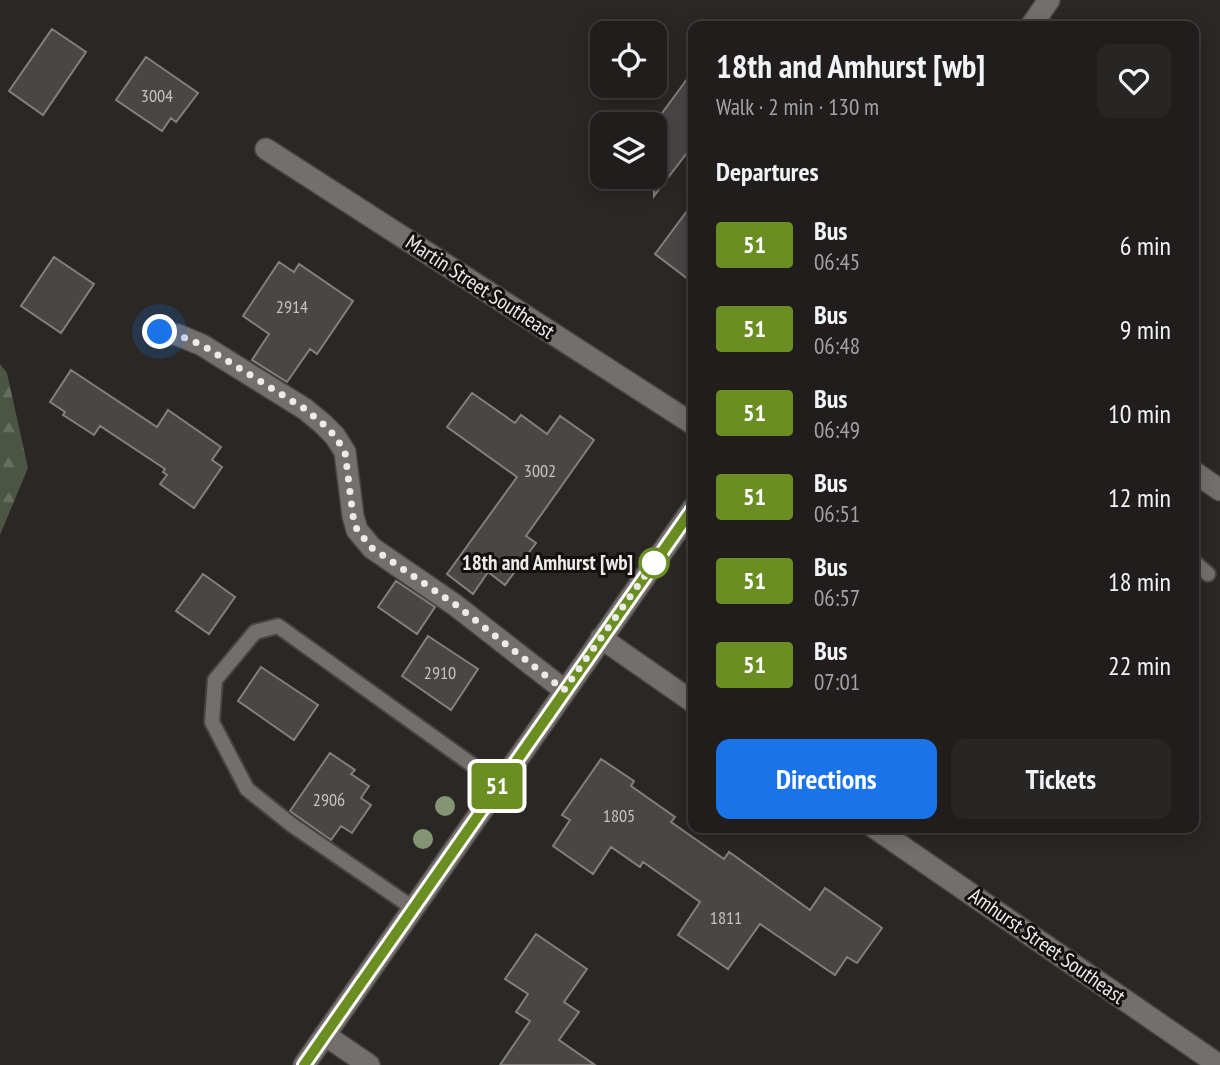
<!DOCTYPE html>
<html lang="en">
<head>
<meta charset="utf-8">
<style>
	:root { --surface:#201d1c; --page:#282625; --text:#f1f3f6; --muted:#a2a2a3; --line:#3d3b3b; --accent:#1a73e8 }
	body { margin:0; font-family:"PT Sans Narrow",sans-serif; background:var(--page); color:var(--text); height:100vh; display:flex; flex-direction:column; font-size:26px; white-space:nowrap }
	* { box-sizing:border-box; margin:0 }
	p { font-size:23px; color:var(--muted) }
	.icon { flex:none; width:38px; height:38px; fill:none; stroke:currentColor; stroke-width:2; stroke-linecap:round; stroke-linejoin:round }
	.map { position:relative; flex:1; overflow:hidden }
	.panel { position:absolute; left:688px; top:21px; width:511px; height:812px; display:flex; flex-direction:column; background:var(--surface); border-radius:14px; box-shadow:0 4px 18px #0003,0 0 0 2px var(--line) }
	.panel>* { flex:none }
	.badge { padding:0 14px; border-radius:5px; font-size:24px; line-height:46px }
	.tools { position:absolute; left:590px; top:21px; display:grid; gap:14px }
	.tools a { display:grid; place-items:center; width:77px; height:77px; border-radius:14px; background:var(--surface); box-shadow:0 4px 18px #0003,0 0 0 2px var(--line); font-size:35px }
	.you { position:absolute; width:35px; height:35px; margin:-18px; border:5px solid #fff; border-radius:50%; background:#1a73e8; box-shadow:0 0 0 10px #1a73e833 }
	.map>.badge { position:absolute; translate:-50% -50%; box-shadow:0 0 0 4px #fff }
	h2 { padding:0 28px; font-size:26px; line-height:63px }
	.round { display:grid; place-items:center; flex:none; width:74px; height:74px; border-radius:14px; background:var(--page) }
	.head { display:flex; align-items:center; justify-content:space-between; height:119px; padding:0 28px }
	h1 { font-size:33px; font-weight:700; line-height:52px }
	.cta { display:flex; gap:14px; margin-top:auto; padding:14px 28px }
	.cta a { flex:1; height:80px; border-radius:14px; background:var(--accent); color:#fff; font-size:28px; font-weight:700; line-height:80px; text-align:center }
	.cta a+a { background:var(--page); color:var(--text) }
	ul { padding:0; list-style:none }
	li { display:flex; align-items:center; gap:21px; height:84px; padding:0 28px }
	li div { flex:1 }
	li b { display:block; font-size:26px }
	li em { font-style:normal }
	li .badge { min-width:77px; font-weight:700; text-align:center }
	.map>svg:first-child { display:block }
	.forest { fill:url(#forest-firs) }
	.building { fill:#4a4645; stroke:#847f7e; stroke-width:2 }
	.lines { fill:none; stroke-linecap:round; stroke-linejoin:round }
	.lane-casing { stroke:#474543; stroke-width:18 }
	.street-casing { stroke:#474543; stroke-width:24 }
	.secondary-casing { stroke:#474543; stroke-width:24 }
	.lane { stroke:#736f6d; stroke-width:14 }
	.street { stroke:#736f6d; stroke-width:21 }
	.secondary { stroke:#736f6d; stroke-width:21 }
	.tree { fill:#859475 }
	.line-casing { stroke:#fff; stroke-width:16 }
	.line { stroke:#6b8e23; stroke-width:10 }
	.walk { stroke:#edebea; stroke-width:7; stroke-dasharray:0 12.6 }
	.stop-dot { fill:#fff; stroke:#6b8e23; stroke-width:3.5 }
	.labels { text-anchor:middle; stroke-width:6; stroke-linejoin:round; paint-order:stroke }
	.number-label { font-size:18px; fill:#c4c2c1 }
	.street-label { font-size:21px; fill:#edebea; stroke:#121110 }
	.stop-label { font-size:21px; font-weight:bold; fill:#edebea; stroke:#121110; text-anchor:end }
</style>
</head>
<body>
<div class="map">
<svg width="1220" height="1065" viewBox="0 0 1220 1065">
	<defs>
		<pattern id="forest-firs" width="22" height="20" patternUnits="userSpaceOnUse" patternTransform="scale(1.75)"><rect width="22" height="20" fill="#4c5544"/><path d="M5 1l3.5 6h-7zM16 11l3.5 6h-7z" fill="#666e5f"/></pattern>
	</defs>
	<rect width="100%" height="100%" fill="#2a2725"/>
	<path class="forest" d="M 0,364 L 7,373 L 28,468 L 0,535 Z"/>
	<path class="building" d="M 52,29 L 86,52 L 43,115 L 9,91 Z
		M 146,57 L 198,93 L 176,122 L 171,118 L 162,131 L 116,100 Z
		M 693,71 L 693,145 L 654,196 L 654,124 Z
		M 693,203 L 693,283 L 655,254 Z
		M 54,257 L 94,284 L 61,333 L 21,306 Z
		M 279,262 L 294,272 L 299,264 L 353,301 L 317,354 L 310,349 L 287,382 L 252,360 L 269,334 L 243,316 Z
		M 71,370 L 157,427 L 168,410 L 221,447 L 212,460 L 222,467 L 194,508 L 160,484 L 167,475 L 163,472 L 165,469 L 100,426 L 94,435 L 63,415 L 65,412 L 50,402 Z
		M 472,393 L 515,423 L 521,415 L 547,434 L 560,416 L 594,440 L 526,536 L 536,543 L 505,585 L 488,572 L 473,594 L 447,574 L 517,477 L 447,427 Z
		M 203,574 L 235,597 L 209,634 L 176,611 Z
		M 396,581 L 435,607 L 417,634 L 378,607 Z
		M 428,636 L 478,669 L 451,710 L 402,676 Z
		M 261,667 L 318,705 L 294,740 L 238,701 Z
		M 330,753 L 355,770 L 351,774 L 369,786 L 361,798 L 371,805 L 352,833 L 341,826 L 331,840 L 290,811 Z
		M 601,759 L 634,781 L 631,786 L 675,817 L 671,822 L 724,859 L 729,852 L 810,910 L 825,888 L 882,928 L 857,963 L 847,957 L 835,975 L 760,924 L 728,969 L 678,935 L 700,902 L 643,862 L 640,867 L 611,847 L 593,874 L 553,846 L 570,820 L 562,815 Z
		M 536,934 L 587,969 L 564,1002 L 579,1012 L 559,1040 L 595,1065 L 500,1065 L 530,1021 L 516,1012 L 528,994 L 505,979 Z"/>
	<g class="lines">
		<defs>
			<path id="lane" d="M 1194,562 L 1208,574
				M 413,908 L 292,825 L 247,789 L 212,722 L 215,680 L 255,632 L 278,626 L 499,784"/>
			<path id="street" d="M 266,149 L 693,424
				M 160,332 L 178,335 L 202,345 L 305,409 L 323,424 L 335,436 L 345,452 L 353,516 L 357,530 L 372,548 L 455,605 L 564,690
				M 1194,472 L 1220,490
				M 601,638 L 693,702
				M 875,828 L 1219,1065
				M 325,1035 L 369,1065"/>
			<path id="secondary" d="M 1031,26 L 1049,0
				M 304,1065 L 693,508"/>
		</defs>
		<use href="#lane" class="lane-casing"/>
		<use href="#street" class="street-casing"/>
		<use href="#secondary" class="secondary-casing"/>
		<use href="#lane" class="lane"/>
		<use href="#street" class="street"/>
		<use href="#secondary" class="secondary"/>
	</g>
	<g class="tree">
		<circle cx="445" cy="806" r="10"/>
		<circle cx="423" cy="839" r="10"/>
	</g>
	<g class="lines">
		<defs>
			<path id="line" d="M 304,1065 L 693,508"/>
		</defs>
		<use href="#line" class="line-casing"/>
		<use href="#line" class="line"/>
		<path class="walk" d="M 160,332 L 178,335 L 202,345 L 305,409 L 323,424 L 335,436 L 345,452 L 353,516 L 357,530 L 372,548 L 456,605 L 564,690 L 654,563"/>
	</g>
	<circle class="stop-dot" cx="654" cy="563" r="14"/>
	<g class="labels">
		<g class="number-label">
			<text x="157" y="102">3004</text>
			<text x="292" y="313">2914</text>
			<text x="540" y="477">3002</text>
			<text x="440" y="679">2910</text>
			<text x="329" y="806">2906</text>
			<text x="619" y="822">1805</text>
			<text x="726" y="924">1811</text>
		</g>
		<g class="street-label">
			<text transform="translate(480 287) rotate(33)" y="7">Martin Street Southeast</text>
			<text transform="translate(1047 946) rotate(35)" y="7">Amhurst Street Southeast</text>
		</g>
		<g class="stop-label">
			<text x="633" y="570">18th and Amhurst [wb]</text>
		</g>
	</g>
</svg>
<div class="tools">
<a><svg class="icon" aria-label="locate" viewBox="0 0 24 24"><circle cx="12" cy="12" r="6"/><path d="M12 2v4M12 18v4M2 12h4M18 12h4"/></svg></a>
<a><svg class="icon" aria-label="layers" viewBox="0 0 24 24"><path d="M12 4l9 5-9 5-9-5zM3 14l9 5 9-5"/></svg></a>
</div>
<div class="you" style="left:160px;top:332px"></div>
<b class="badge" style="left:497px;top:786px;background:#6b8e23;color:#fff">51</b>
<section class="panel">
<div class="head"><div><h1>18th and Amhurst [wb]</h1><p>Walk · 2 min · 130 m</p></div><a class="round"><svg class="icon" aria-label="heart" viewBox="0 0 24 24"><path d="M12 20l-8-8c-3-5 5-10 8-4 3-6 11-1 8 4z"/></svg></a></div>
<h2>Departures</h2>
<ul>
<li><span class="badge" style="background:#6b8e23;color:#fff">51</span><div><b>Bus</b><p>06:45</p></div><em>6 min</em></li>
<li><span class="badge" style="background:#6b8e23;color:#fff">51</span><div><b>Bus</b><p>06:48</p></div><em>9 min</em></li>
<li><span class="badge" style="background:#6b8e23;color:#fff">51</span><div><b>Bus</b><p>06:49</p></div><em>10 min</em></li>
<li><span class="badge" style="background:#6b8e23;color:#fff">51</span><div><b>Bus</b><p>06:51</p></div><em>12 min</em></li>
<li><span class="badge" style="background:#6b8e23;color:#fff">51</span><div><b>Bus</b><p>06:57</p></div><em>18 min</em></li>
<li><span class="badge" style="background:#6b8e23;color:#fff">51</span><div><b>Bus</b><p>07:01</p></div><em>22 min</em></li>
</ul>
<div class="cta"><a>Directions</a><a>Tickets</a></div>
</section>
</div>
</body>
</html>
